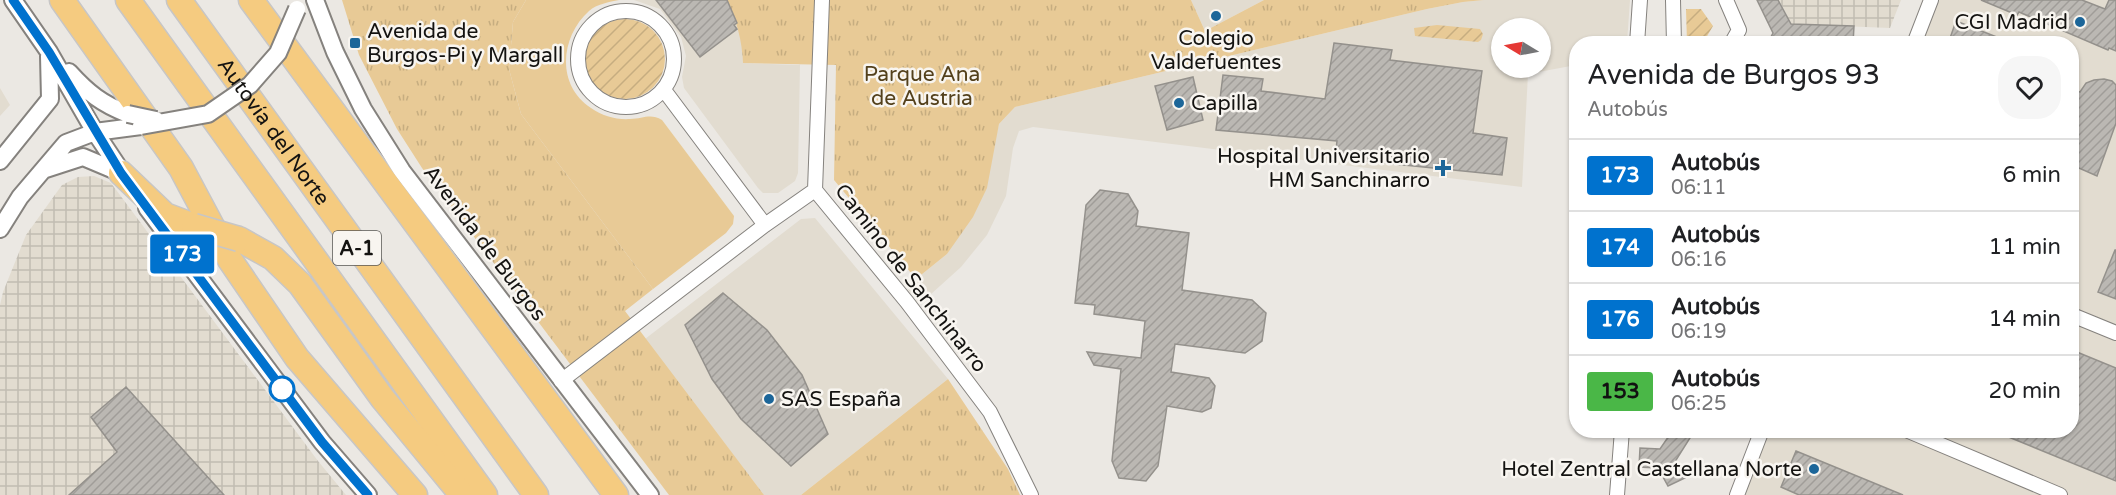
<!DOCTYPE html>
<html lang="es">
<head>
<meta charset="utf-8">
<style>
	:root { --surface:#fff; --page:#f6f6f6; --text:#202124; --muted:#757577; --line:#e0e0e0 }
	body { margin:0; font-family:"Varela Round",sans-serif; background:var(--page); color:var(--text); height:100vh; display:flex; flex-direction:column; font-size:22px; white-space:nowrap }
	* { box-sizing:border-box; margin:0 }
	p { font-size:20px; color:var(--muted) }
	.icon { flex:none; width:33px; height:33px; fill:none; stroke:currentColor; stroke-width:2; stroke-linecap:round; stroke-linejoin:round }
	.map { position:relative; flex:1; overflow:hidden }
	.side { position:absolute; left:1569px; top:36px; width:510px; height:402px; display:flex; flex-direction:column; background:var(--surface); border-radius:24px; box-shadow:0 2px 4px #0004 }
	.side>* { flex:none }
	.badge { padding:0 12px; border-radius:4px; font-size:21px; line-height:39px }
	.needle { width:39px; rotate:280deg }
	.fabs { position:absolute; left:1491px; top:18px; display:grid; gap:12px }
	.fabs a { display:grid; place-items:center; width:60px; height:60px; border-radius:50%; background:var(--surface); box-shadow:0 2px 4px #0004; font-size:30px }
	.map>.badge { position:absolute; translate:-50% -50%; box-shadow:0 0 0 3px #fff }
	.round { display:grid; place-items:center; flex:none; width:63px; height:63px; border-radius:24px; background:var(--page) }
	.head { display:flex; align-items:center; justify-content:space-between; height:102px; padding:0 18px }
	h1 { font-size:28px; font-weight:600; line-height:45px }
	ul { padding:0; list-style:none }
	li { display:flex; align-items:center; gap:18px; height:72px; padding:0 18px; border-top:2px solid var(--line) }
	li div { flex:1 }
	li b { display:block; font-size:22px }
	li em { font-style:normal }
	li .badge { min-width:66px; font-weight:700; text-align:center }
	.map>svg:first-child { display:block }
	.built { fill:#e2dcd0; fill-rule:evenodd }
	.industrial { fill:url(#industrial-grid) }
	.grass { fill:#e8ca96 }
	.park { fill:url(#park-tufts) }
	.garden { fill:url(#garden-furrows) }
	.building { fill:url(#building-hatch); stroke:#94918c; stroke-width:1.5 }
	.lines { fill:none; stroke-linecap:round; stroke-linejoin:round }
	.minor-casing { stroke:#85827e; stroke-width:16 }
	.tertiary-casing { stroke:#85827e; stroke-width:20 }
	.motorway-casing { stroke:#c7c6c6; stroke-width:27 }
	.minor { stroke:#fff; stroke-width:14 }
	.tertiary { stroke:#fff; stroke-width:16 }
	.motorway { stroke:#f5cb80; stroke-width:24 }
	.tertiary-bridge-casing { stroke:#85827e; stroke-width:20; stroke-linecap:butt }
	.motorway-bridge-casing { stroke:#c7c6c6; stroke-width:27; stroke-linecap:butt }
	.tertiary-bridge { stroke:#fff; stroke-width:16 }
	.motorway-bridge { stroke:#f5cb80; stroke-width:24 }
	.line-casing { stroke:#fff; stroke-width:14 }
	.line { stroke:#0072ce; stroke-width:9 }
	.poi-dot { fill:#1c6699; stroke:#f8f5f0; stroke-width:2 }
	.stop-dot { fill:#fff; stroke:#0072ce; stroke-width:3 }
	.labels { text-anchor:middle; stroke-width:5; stroke-linejoin:round; paint-order:stroke }
	.shield { fill:#f8f5f0; stroke:#585754; stroke-width:1.5 }
	.shield-label { font-size:20px; font-weight:bold; fill:#141311 }
	.poi-label { font-size:21px; fill:#141311; stroke:#f8f5f0; text-anchor:end }
	.park-label { font-size:21px; fill:#53401b; stroke:#f8f5f0 }
	.street-label { font-size:21px; fill:#141311; stroke:#f8f5f0 }
</style>
</head>
<body>
<div class="map">
<svg width="2116" height="495" viewBox="0 0 2116 495">
	<defs>
		<pattern id="industrial-grid" width="8" height="8" patternUnits="userSpaceOnUse" patternTransform="scale(1.5)"><rect width="8" height="8" fill="#e2dcd0"/><path d="M0 4h8M4 0v8" fill="none" stroke="#c1bcb2"/></pattern>
		<pattern id="park-tufts" width="24" height="20" patternUnits="userSpaceOnUse" patternTransform="scale(1.5)"><rect width="24" height="20" fill="#e8ca96"/><path d="M3 7l-1-3M5 7V3M7 7l1-3M15 17l-1-3M17 17v-4M19 17l1-3" fill="none" stroke="#c6ad80"/></pattern>
		<pattern id="garden-furrows" width="10" height="10" patternUnits="userSpaceOnUse" patternTransform="scale(1.5)"><rect width="10" height="10" fill="#e8ca96"/><path d="M-1 1l2-2M0 10L10 0M9 11l2-2" fill="none" stroke="#c6ad80"/></pattern>
		<pattern id="building-hatch" width="6" height="6" patternUnits="userSpaceOnUse" patternTransform="scale(1.5)"><rect width="6" height="6" fill="#bbb8b3"/><path d="M-1 1l2-2M0 6l6-6M5 7l2-2" fill="none" stroke="#a09d99"/></pattern>
	</defs>
	<rect width="100%" height="100%" fill="#ebe8e3"/>
	<path class="built" d="M 634,0 L 727,0 L 737,23 L 742,41 L 743,63 L 800,65 L 798,173 L 795,181 L 778,193 L 763,193 L 758,188 L 684,88 L 682,77 L 686,56 L 681,37 L 660,9 Z
		M 1191,0 L 1264,0 L 1205,31 Z
		M 1484,0 L 1630,0 L 1627,43 L 1576,44 L 1576,65 L 1528,74 L 1522,187 L 1033,127 L 1019,131 L 1013,148 L 1006,196 L 987,235 L 961,267 L 920,304 L 906,287 L 947,254 L 995,141 L 999,124 L 1015,107 L 1427,9 L 1463,2 ZM 1502,28 L 1540,28 L 1540,68 L 1502,68 Z
		M 1939,0 L 2116,0 L 2116,495 L 1737,495 L 1762,431 L 2072,430 L 2072,44 L 1922,43 Z
		M 0,88 L 10,105 L 0,116 Z
		M 815,218 L 948,379 L 801,495 L 764,495 L 645,339 L 801,219 Z"/>
	<path class="industrial" d="M 1779,0 L 1901,0 L 1890,28 L 1791,24 Z
		M 94,176 L 111,183 L 318,461 L 346,495 L 0,495 L 0,305 L 3,292 L 26,235 L 62,185 L 78,177 Z"/>
	<path class="grass" d="M 526,0 L 619,0 C 609,2 597,4 589,11 C 560,37 556,85 591,108 C 602,116 617,120 630,119 C 643,119 650,113 662,120 L 734,216 L 733,224 L 726,233 L 653,289 L 521,114 L 509,69 L 513,22 Z"/>
	<path class="park" d="M 342,0 L 526,0 L 513,22 L 509,69 L 521,114 L 653,289 L 625,311 L 764,495 L 669,495 L 422,168 L 397,129 L 359,55 Z
		M 727,0 L 1191,0 L 1205,31 L 1264,0 L 1484,0 L 1463,2 L 1427,9 L 1015,107 L 999,124 L 987,188 L 973,217 L 947,254 L 916,279 L 834,180 L 836,65 L 743,63 C 742,40 737,22 727,0 Z
		M 948,379 L 1008,469 L 1020,495 L 801,495 Z"/>
	<path class="garden" d="M 1686,9 L 1701,9 L 1713,26 L 1703,43 L 1687,43 Z
		M585 59a40 40 0 1 1 80 0a40 40 0 1 1-80 0Z
		M 1437,25 L 1480,29 L 1483,34 L 1481,40 L 1478,42 L 1415,36 L 1414,28 Z"/>
	<path class="building" d="M 656,0 L 727,0 L 737,23 L 734,25 L 737,29 L 700,57 Z
		M 1757,0 L 1778,0 L 1791,24 L 1854,26 L 1853,44 L 1767,44 L 1773,33 Z
		M 1981,0 L 2082,0 L 2105,9 L 2109,0 L 2116,0 L 2116,51 L 2109,48 L 2108,50 L 2019,12 L 2017,15 Z
		M 1956,21 L 2012,43 L 2012,44 L 1948,44 Z
		M 1334,43 L 1392,50 L 1390,60 L 1482,71 L 1473,133 L 1507,138 L 1502,175 L 1335,158 L 1337,141 L 1216,130 L 1223,75 L 1263,79 L 1261,91 L 1325,99 Z
		M 1193,77 L 1203,120 L 1167,130 L 1155,86 Z
		M 2104,79 L 2112,81 L 2116,85 L 2116,123 L 2097,176 L 2072,165 L 2072,89 L 2080,92 L 2086,83 L 2094,80 Z
		M 1100,190 L 1128,194 L 1138,211 L 1136,226 L 1189,233 L 1182,290 L 1252,300 L 1266,313 L 1262,341 L 1245,353 L 1175,344 L 1171,372 L 1209,378 L 1215,386 L 1211,408 L 1202,412 L 1167,406 L 1158,466 L 1146,481 L 1119,478 L 1112,461 L 1121,369 L 1094,365 L 1087,352 L 1141,358 L 1145,321 L 1094,314 L 1095,305 L 1075,303 L 1086,205 Z
		M 2115,250 L 2116,250 L 2116,299 L 2098,292 Z
		M 723,293 L 767,330 L 802,375 L 828,434 L 791,466 L 741,419 L 712,379 L 685,325 Z
		M 2072,350 L 2116,368 L 2116,481 L 1994,431 L 2072,430 Z
		M 126,387 L 224,495 L 69,495 L 117,452 L 91,417 Z
		M 1673,430 L 1695,430 L 1676,460 L 1685,478 L 1668,486 L 1658,468 L 1639,467 L 1640,448 L 1660,449 Z
		M 1796,451 L 1903,495 L 1799,495 L 1781,487 Z"/>
	<g class="lines">
		<defs>
			<path id="minor" d="M 822,0 L 815,190 L 907,302 L 990,412 L 1031,495
				M 1673,0 L 1674,44
				M 1726,0 L 1739,30 L 1731,44
				M578 59a48 48 0 1 1 96 0a48 48 0 1 1-96 0Z
				M 1637,44 L 1640,0
				M 1914,44 L 1931,0
				M 664,90 L 765,225
				M 2072,315 L 2116,333
				M 561,381 L 765,225 L 815,190
				M 1906,430 L 2060,495
				M 1617,495 L 1622,430
				M 1737,495 L 1762,430"/>
			<path id="tertiary" d="M 13,0 L 49,52 L 95,132 L 127,180
				M 315,0 L 335,52 L 363,109 L 402,171 L 650,495
				M 69,72 C 88,93 102,104 128,114
				M 0,161 L 50,99 L 49,56
				M 43,170 L 83,157 L 121,173
				M 147,208 L 322,442 L 368,495
				M 0,229 L 20,197 L 66,143 L 95,132 L 141,126"/>
			<g id="motorway">
				<path d="M 62,0 L 181,168 L 230,260 L 297,358 L 415,495"/>
				<path d="M 128,0 L 485,495"/>
				<path id="s1" d="M 179,0 L 536,495"/>
				<path d="M 251,0 L 616,495"/>
				<path d="M 121,173 L 165,215 L 194,226"/>
				<path d="M 239,239 L 273,258 L 300,284 L 383,399 L 462,495"/>
			</g>
		</defs>
		<use href="#minor" class="minor-casing"/>
		<use href="#tertiary" class="tertiary-casing"/>
		<use href="#motorway" class="motorway-casing"/>
		<use href="#minor" class="minor"/>
		<use href="#tertiary" class="tertiary"/>
		<use href="#motorway" class="motorway"/>
		<defs>
			<path id="tertiary-bridge" d="M 128,114 L 156,120
				M 141,126 L 208,114 L 250,85 L 278,53 L 297,9"/>
			<path id="motorway-bridge" d="M 194,226 L 239,239"/>
		</defs>
		<use href="#tertiary-bridge" class="tertiary-bridge-casing"/>
		<use href="#motorway-bridge" class="motorway-bridge-casing"/>
		<use href="#tertiary-bridge" class="tertiary-bridge"/>
		<use href="#motorway-bridge" class="motorway-bridge"/>
	</g>
	<g class="lines">
		<defs>
			<path id="line" d="M 13,0 L 49,52 L 121,173 L 322,442 L 368,495"/>
		</defs>
		<use href="#line" class="line-casing"/>
		<use href="#line" class="line"/>
	</g>
	<g class="poi-dot">
		<circle cx="1216" cy="16" r="6"/>
		<circle cx="2080" cy="22" r="6"/>
		<rect x="349" y="37" width="12" height="12" rx="3"/>
		<circle cx="1179" cy="103" r="6"/>
		<path d="M1440 159h6v6h6v6h-6v6h-6v-6h-6v-6h6z"/>
		<circle cx="769" cy="399" r="6"/>
		<circle cx="1814" cy="469" r="6"/>
	</g>
	<circle class="stop-dot" cx="282" cy="389" r="12"/>
	<g class="labels">
		<rect class="shield" x="333" y="231" width="48" height="34" rx="4.5"/>
		<g class="shield-label">
			<text x="357" y="255">A-1</text>
		</g>
		<g class="poi-label">
			<text x="2068" y="29">CGI Madrid</text>
			<text x="367" y="38" text-anchor="start">Avenida de<tspan x="367" dy="24">Burgos-Pi y Margall</tspan></text>
			<text x="1216" y="45" text-anchor="middle">Colegio<tspan x="1216" dy="24">Valdefuentes</tspan></text>
			<text x="1191" y="110" text-anchor="start">Capilla</text>
			<text x="1430" y="163">Hospital Universitario<tspan x="1430" dy="24">HM Sanchinarro</tspan></text>
			<text x="781" y="406" text-anchor="start">SAS España</text>
			<text x="1802" y="476">Hotel Zentral Castellana Norte</text>
		</g>
		<g class="park-label">
			<text x="922" y="81">Parque Ana<tspan x="922" dy="24">de Austria</tspan></text>
		</g>
		<g class="street-label">
			<text dy="7" stroke="none"><textPath href="#s1" startOffset="162">Autovía del Norte</textPath></text>
			<text transform="translate(485 243) rotate(53)" y="7">Avenida de Burgos</text>
			<text transform="translate(911 278) rotate(52)" y="7">Camino de Sanchinarro</text>
		</g>
	</g>
</svg>
<div class="fabs">
<a><svg class="needle" viewBox="-14 -14 28 28"><path d="M0-13l5 13h-10z" fill="#e53935"/><path d="M0 13l5-13h-10z" fill="#757577"/></svg></a>
</div>
<b class="badge" style="left:182px;top:254px;background:#0072ce;color:#fff">173</b>
<section class="side">
<div class="head"><div><h1>Avenida de Burgos 93</h1><p>Autobús</p></div><a class="round"><svg class="icon" aria-label="heart" viewBox="0 0 24 24"><path d="M12 20l-8-8c-3-5 5-10 8-4 3-6 11-1 8 4z"/></svg></a></div>
<ul>
<li><span class="badge" style="background:#0072ce;color:#fff">173</span><div><b>Autobús</b><p>06:11</p></div><em>6 min</em></li>
<li><span class="badge" style="background:#0072ce;color:#fff">174</span><div><b>Autobús</b><p>06:16</p></div><em>11 min</em></li>
<li><span class="badge" style="background:#0072ce;color:#fff">176</span><div><b>Autobús</b><p>06:19</p></div><em>14 min</em></li>
<li><span class="badge" style="background:#4ab747;color:#111">153</span><div><b>Autobús</b><p>06:25</p></div><em>20 min</em></li>
</ul>
</section>
</div>
</body>
</html>
